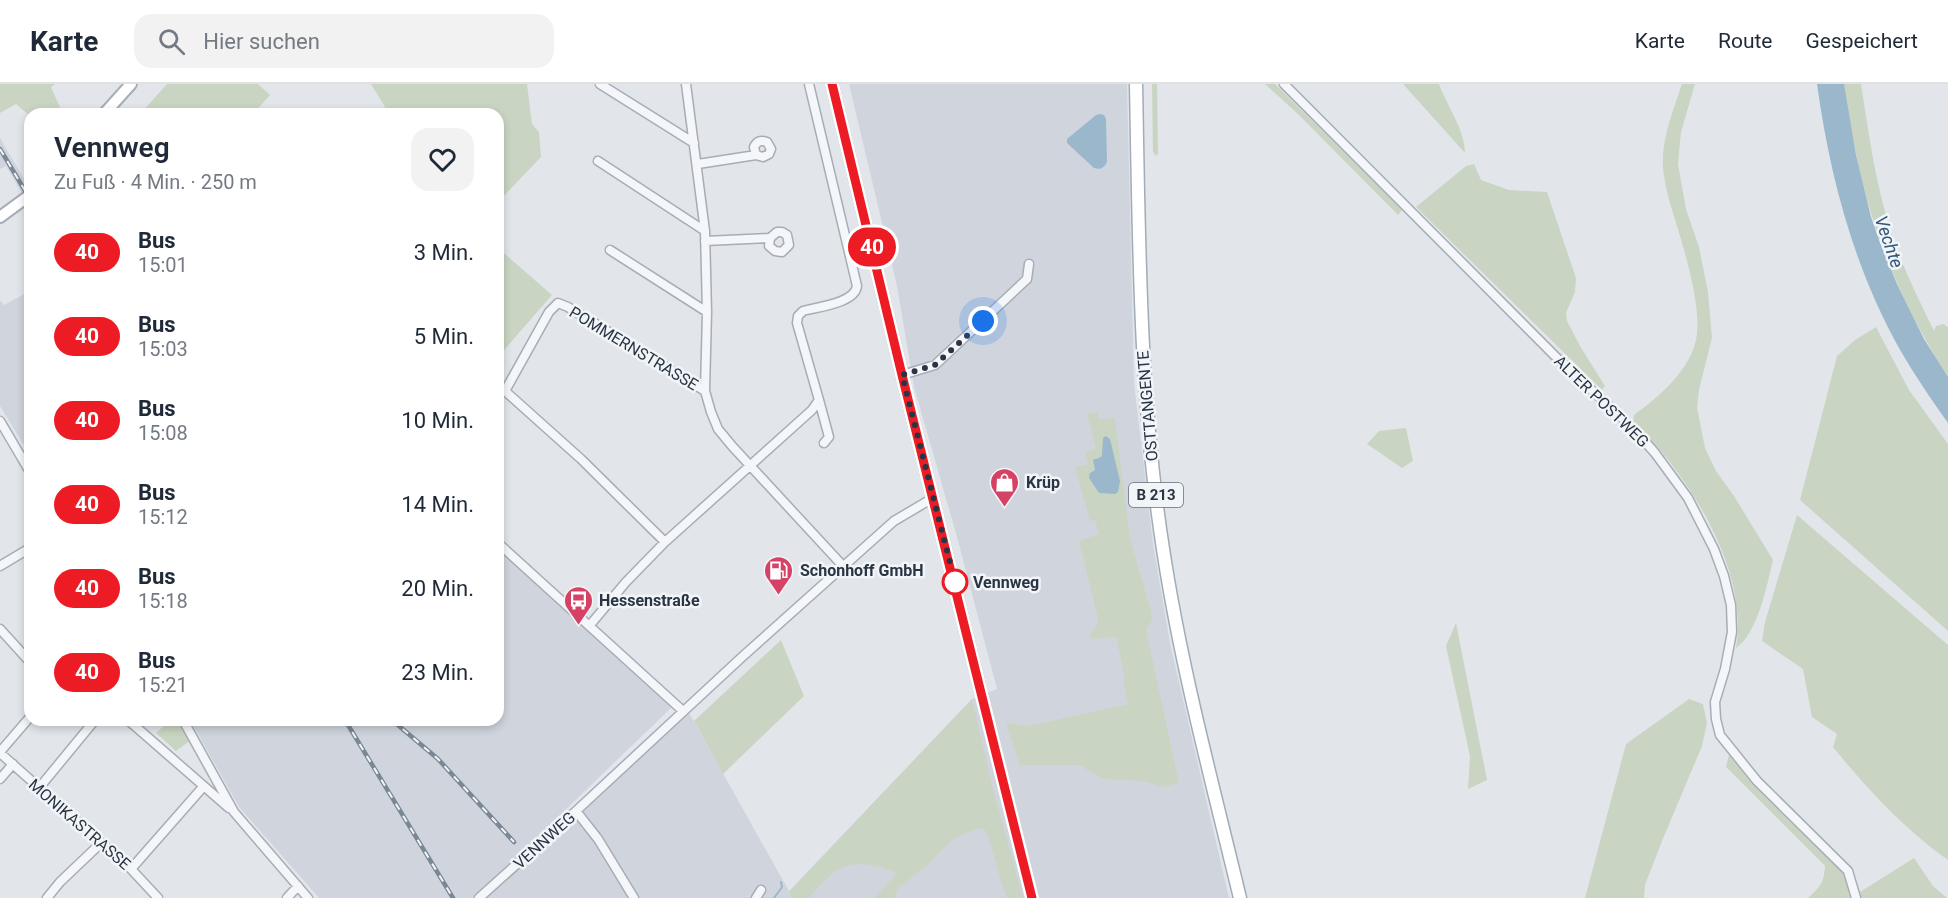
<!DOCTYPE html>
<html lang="de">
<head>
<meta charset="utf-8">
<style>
	:root { --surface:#fff; --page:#f2f2f3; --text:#1f2937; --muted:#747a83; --line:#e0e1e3 }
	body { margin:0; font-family:Roboto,sans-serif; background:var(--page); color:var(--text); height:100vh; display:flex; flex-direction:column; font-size:22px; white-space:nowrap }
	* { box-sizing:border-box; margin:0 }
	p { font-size:20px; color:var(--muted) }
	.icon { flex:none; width:33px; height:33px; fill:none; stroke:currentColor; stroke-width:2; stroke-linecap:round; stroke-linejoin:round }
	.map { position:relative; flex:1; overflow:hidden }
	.panel { position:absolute; left:24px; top:24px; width:480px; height:618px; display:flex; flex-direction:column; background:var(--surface); border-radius:18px; box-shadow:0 3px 9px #0003 }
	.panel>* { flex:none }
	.badge { padding:0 12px; border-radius:20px; font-size:21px; line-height:39px }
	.you { position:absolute; width:30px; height:30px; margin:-15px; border:4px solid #fff; border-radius:50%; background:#1a73e8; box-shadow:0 0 0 9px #1a73e833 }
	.map>.badge { position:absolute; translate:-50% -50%; box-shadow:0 0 0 3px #fff }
	.round { display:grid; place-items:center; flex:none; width:63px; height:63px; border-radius:18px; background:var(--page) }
	.headline { display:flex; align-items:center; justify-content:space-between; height:102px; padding:0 30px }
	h1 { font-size:28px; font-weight:600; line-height:45px }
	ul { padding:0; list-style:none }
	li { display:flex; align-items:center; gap:18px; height:84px; padding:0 30px }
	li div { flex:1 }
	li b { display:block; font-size:22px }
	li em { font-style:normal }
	li .badge { min-width:66px; font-weight:700; text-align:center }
	header { display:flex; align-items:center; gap:36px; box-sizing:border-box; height:84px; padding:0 30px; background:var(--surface); border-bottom:2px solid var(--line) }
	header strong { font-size:28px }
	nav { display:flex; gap:33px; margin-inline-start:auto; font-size:21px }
	.search { width:420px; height:54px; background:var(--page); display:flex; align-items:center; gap:15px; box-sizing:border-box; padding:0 21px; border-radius:18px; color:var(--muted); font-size:22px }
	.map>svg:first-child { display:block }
	.built { fill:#d0d5dd }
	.green { fill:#c9d5c2 }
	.water { fill:#9bb7cc }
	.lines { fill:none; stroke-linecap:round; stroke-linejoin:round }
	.stream { stroke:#9bb7cc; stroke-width:2 }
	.street-casing { stroke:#a7adb6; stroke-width:11 }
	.secondary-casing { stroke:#a7adb6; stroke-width:14 }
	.primary-casing { stroke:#a0acb7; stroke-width:15 }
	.street { stroke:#f5f6f9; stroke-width:8 }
	.secondary { stroke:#fff; stroke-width:10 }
	.primary { stroke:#fff; stroke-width:12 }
	.rail-casing { stroke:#7a8795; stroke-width:4.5 }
	.rail { stroke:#f2f5f8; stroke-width:2; stroke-dasharray:7; stroke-linecap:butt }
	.line-casing { stroke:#fff; stroke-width:14 }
	.line { stroke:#ed1c24; stroke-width:9 }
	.walk { stroke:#293544; stroke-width:6; stroke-dasharray:0 10.8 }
	.stop-dot { fill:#fff; stroke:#ed1c24; stroke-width:3 }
	.labels { text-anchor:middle; stroke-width:5; stroke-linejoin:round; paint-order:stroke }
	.shield { fill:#f2f5f8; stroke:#656f7a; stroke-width:1.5 }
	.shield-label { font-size:15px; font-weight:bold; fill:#293544 }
	.street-label { font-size:16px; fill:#293544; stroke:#f2f5f8 }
	.poi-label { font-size:16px; font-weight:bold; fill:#293544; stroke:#f2f5f8; text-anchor:start }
	.stop-label { font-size:16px; font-weight:bold; fill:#293544; stroke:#f2f5f8; text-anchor:start }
	.water-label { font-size:18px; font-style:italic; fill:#31587a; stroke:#f2f5f8 }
</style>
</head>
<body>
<header>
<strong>Karte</strong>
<div class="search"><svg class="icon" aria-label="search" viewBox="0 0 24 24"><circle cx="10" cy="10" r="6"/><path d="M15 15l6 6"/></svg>Hier suchen</div>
<nav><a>Karte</a><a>Route</a><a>Gespeichert</a></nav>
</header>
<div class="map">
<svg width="1948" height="814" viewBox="0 0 1948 814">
	<rect width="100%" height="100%" fill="#e2e6eb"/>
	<path class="built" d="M 849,0 L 1127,0 L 1134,299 L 1153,460 L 1170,559 L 1229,814 L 479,814 L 688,627 L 789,807 L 972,615 L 997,605 L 957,453 L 914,303 L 897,202 Z
		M 0,54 L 30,105 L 30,135 L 26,128 L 21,108 L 6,82 L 0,85 Z
		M 30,207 L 30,371 L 0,322 L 0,216 L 4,221 Z
		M 498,463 L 672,623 L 474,814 L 319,814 L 239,723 L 190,636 L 498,636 Z"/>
	<path class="green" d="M 0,0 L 55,0 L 51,3 L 63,30 L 30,30 L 30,32 L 16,20 L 0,29 Z
		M 167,0 L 258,0 L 270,11 L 253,30 L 140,30 Z
		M 371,0 L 527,0 L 532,40 L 539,48 L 541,73 L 498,118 L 498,30 L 379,30 L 385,23 Z
		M 1152,0 L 1157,0 L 1158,70 L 1156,72 L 1153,68 Z
		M 1265,0 L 1275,0 L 1402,126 L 1398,131 L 1299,31 Z
		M 1403,0 L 1439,0 C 1447,22 1465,46 1465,69 Z
		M 1682,0 L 1695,0 L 1681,48 L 1678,80 L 1686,125 L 1699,163 L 1708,208 L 1712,254 L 1699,306 L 1697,323 L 1705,364 L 1716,387 L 1734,412 L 1773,476 C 1767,501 1758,549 1736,564 C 1747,497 1706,423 1665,372 C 1656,360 1644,350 1633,339 L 1634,331 C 1660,312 1693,284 1697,250 C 1700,219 1686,172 1677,142 C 1671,123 1665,104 1663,84 C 1661,56 1673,27 1682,0 Z
		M 1844,0 L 1861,0 C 1869,51 1876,104 1893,154 C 1904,186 1919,216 1934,247 L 1936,242 L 1943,240 L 1948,243 L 1948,293 C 1900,218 1869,142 1853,55 C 1849,37 1845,18 1844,0 Z
		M 1474,80 L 1481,96 L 1509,106 L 1547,108 L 1576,194 L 1575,208 L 1566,229 L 1567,237 L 1580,262 L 1605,302 L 1602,306 L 1416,123 L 1466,82 Z
		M 498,164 L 552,211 L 498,273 Z
		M 1876,243 L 1909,306 L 1948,360 L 1948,547 L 1800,416 L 1837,272 L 1855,256 Z
		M 1098,328 L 1099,335 L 1115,334 L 1130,454 L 1151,528 L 1152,536 L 1146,546 L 1179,699 L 1163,703 L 1143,697 L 1105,695 L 1092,689 L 1080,681 L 1020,681 L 1006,639 L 1029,642 L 1128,620 L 1123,597 L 1125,596 L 1116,553 L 1091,555 L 1089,552 L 1097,541 L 1098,535 L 1079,457 L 1099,450 L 1095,436 L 1090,437 L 1075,383 L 1088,380 L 1085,368 L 1096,365 L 1087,330 Z
		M 1406,344 L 1413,377 L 1402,384 L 1367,360 L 1379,347 Z
		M 1797,431 L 1948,561 L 1948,776 C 1904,745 1867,705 1833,663 L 1837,650 L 1812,633 L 1803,585 L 1762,557 L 1765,538 Z
		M 1456,539 L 1487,696 L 1468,705 L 1470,672 L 1446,562 Z
		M 781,556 L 804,612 L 723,690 L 694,637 Z
		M 972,615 L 991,697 L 1023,814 L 1007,814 C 998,792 995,768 985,746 L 979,744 L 957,753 L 942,765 L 931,778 L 898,804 L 895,814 L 874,814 L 897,789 C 852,772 839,778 809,814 L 792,814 L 789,808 Z
		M 1689,615 L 1703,620 L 1707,639 L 1702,662 L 1662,757 L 1645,801 L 1644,814 L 1585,814 L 1626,660 Z
		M 170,636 L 176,636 L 191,656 L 176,667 L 156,649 Z
		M 1729,671 L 1753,701 L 1844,790 L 1850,814 L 1808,814 C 1820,803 1824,799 1825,782 L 1726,683 Z
		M 1914,774 L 1933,802 L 1947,814 L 1861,814 L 1860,808 Z"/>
	<path class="water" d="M 1817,0 L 1844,0 L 1856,71 L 1871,133 L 1881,161 L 1897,200 L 1924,255 L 1948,293 L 1948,339 C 1923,304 1899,268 1881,229 C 1847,157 1828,79 1817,0 Z
		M 1100,30 L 1104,31 L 1106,35 L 1107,78 C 1104,84 1101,86 1094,84 L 1067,59 L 1067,55 L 1096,31 Z
		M 1106,352 L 1110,355 L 1120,397 L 1118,408 L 1115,410 L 1099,409 L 1089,394 L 1090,389 L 1095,386 L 1093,376 L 1101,373 L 1102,371 L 1103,354 Z"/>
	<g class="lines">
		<path class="stream" d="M 774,814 L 782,803 L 781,798"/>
		<defs>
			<path id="street" d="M 600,0 L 694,59
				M 686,0 L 705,147 L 707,228 L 705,307 L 711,328 L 718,345 L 732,362 L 843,482
				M 1284,0 L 1560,277 L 1633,344 L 1655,369 L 1688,414 L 1714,465 L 1724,492 L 1731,521 L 1732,548 L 1725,585 L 1715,618 L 1716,635 L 1720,651 L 1757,697 L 1848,787 L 1856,814
				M 598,77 L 705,147
				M 698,80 L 756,71 L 763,73 L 769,70 L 771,65 L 767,58 C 760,56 757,57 754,63 L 756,71
				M 705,157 L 770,154 L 777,148 L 782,148 L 787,151 L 789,161 L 782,168 L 775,167 L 769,162 L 770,154
				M 610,166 L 707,228
				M 902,291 L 935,281 L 1027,195 L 1029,180
				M 819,316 L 829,353 L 824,359
				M 0,337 L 30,388
				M 665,458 L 581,375 L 505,307 L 549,228 L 558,219 L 568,223 L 705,307
				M 498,459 L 683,627
				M 0,482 L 30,464
				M 590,541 L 626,498 L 665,458 L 812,326 L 819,316 L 797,239 L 798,232 L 803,227 C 818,223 855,219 857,202 L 809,0
				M 0,545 L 30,578
				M 128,636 L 229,724
				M 183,636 L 234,728 L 308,814
				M 0,668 L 30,633
				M 0,669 L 131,785 L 158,814
				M 0,695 L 13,680
				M 39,704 L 95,636
				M 576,727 L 598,755 L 634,814
				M 131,785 L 203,703
				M 47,814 L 60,798 L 101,759
				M 287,814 L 298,802
				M 479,814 L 576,727 L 742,573 L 894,437 L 933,414
				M 756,814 L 761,806"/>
			<path id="secondary" d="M 832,0 L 902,291 L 1032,814
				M 104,30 L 131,0
				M 0,133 L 30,111"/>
			<path id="primary" d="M 1136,0 C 1139,155 1139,311 1163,465 C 1181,583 1212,698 1240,814"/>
		</defs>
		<use href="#street" class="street-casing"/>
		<use href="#secondary" class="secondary-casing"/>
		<use href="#primary" class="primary-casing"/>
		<use href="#street" class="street"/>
		<use href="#secondary" class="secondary"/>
		<use href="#primary" class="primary"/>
		<defs>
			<path id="rail" d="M 0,65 L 30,115
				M 345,636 L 453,814
				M 392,636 L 438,675 L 514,758"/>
		</defs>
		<use href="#rail" class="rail-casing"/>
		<use href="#rail" class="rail"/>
	</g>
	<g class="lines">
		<defs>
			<path id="line" d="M 832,0 L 902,291 L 1032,814"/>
		</defs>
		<use href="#line" class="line-casing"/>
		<use href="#line" class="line"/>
		<path class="walk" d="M 955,498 L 902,291 L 935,281 L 983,237"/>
	</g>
	<defs>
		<symbol id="shop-pin" viewBox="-11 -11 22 30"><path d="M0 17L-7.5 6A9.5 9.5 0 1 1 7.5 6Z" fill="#d54265" stroke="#f2f5f8"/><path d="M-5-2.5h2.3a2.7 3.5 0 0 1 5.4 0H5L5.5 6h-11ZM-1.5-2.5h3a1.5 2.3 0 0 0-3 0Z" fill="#fff"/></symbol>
		<symbol id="fuel-pin" viewBox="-11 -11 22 30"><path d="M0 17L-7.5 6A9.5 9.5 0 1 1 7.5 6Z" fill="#d54265" stroke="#f2f5f8"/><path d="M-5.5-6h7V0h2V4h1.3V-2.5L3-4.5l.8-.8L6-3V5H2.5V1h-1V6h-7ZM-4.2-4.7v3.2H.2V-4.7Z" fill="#fff"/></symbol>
		<symbol id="bus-pin" viewBox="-11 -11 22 30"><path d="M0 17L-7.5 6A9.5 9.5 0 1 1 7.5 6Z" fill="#d54265" stroke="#f2f5f8"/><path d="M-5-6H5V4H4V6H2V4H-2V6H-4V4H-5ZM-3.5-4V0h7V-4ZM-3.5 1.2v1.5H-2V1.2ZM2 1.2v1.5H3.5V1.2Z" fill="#fff"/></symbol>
	</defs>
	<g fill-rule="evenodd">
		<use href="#shop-pin" x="988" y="382" width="33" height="45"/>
		<use href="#fuel-pin" x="762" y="470" width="33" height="45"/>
		<use href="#bus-pin" x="562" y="500" width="33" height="45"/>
	</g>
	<circle class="stop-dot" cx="955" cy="498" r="12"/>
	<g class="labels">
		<rect class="shield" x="1129" y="399" width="54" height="24" rx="4.5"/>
		<g class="shield-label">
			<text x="1156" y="416">B 213</text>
		</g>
		<g class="street-label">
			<text transform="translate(634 264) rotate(31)" y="6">POMMERNSTRASSE</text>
			<text transform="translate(1602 317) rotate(44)" y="6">ALTER POSTWEG</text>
			<text transform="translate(1147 322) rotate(-95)" y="6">OSTTANGENTE</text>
			<text transform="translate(80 740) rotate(41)" y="6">MONIKASTRASSE</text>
			<text transform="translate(544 756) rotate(-42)" y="6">VENNWEG</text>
		</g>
		<g class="poi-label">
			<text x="1026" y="404">Krüp</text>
			<text x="800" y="492">Schonhoff GmbH</text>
			<text x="599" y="522">Hessenstraße</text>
		</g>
		<g class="stop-label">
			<text x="973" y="504">Vennweg</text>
		</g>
		<g class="water-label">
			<text transform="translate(1889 158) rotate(71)" y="6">Vechte</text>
		</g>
	</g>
</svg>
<div class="you" style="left:983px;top:237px"></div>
<b class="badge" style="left:872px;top:163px;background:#ed1c24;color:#fff">40</b>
<section class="panel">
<div class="headline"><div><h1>Vennweg</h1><p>Zu Fuß · 4 Min. · 250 m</p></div><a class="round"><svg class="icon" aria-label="heart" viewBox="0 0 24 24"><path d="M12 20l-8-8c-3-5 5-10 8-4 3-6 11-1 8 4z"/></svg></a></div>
<ul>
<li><span class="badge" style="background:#ed1c24;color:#fff">40</span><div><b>Bus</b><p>15:01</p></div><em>3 Min.</em></li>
<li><span class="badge" style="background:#ed1c24;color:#fff">40</span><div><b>Bus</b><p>15:03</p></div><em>5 Min.</em></li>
<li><span class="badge" style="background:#ed1c24;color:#fff">40</span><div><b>Bus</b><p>15:08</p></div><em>10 Min.</em></li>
<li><span class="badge" style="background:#ed1c24;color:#fff">40</span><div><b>Bus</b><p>15:12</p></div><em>14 Min.</em></li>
<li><span class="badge" style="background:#ed1c24;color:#fff">40</span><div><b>Bus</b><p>15:18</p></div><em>20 Min.</em></li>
<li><span class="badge" style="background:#ed1c24;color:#fff">40</span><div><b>Bus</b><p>15:21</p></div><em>23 Min.</em></li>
</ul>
</section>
</div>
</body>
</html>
